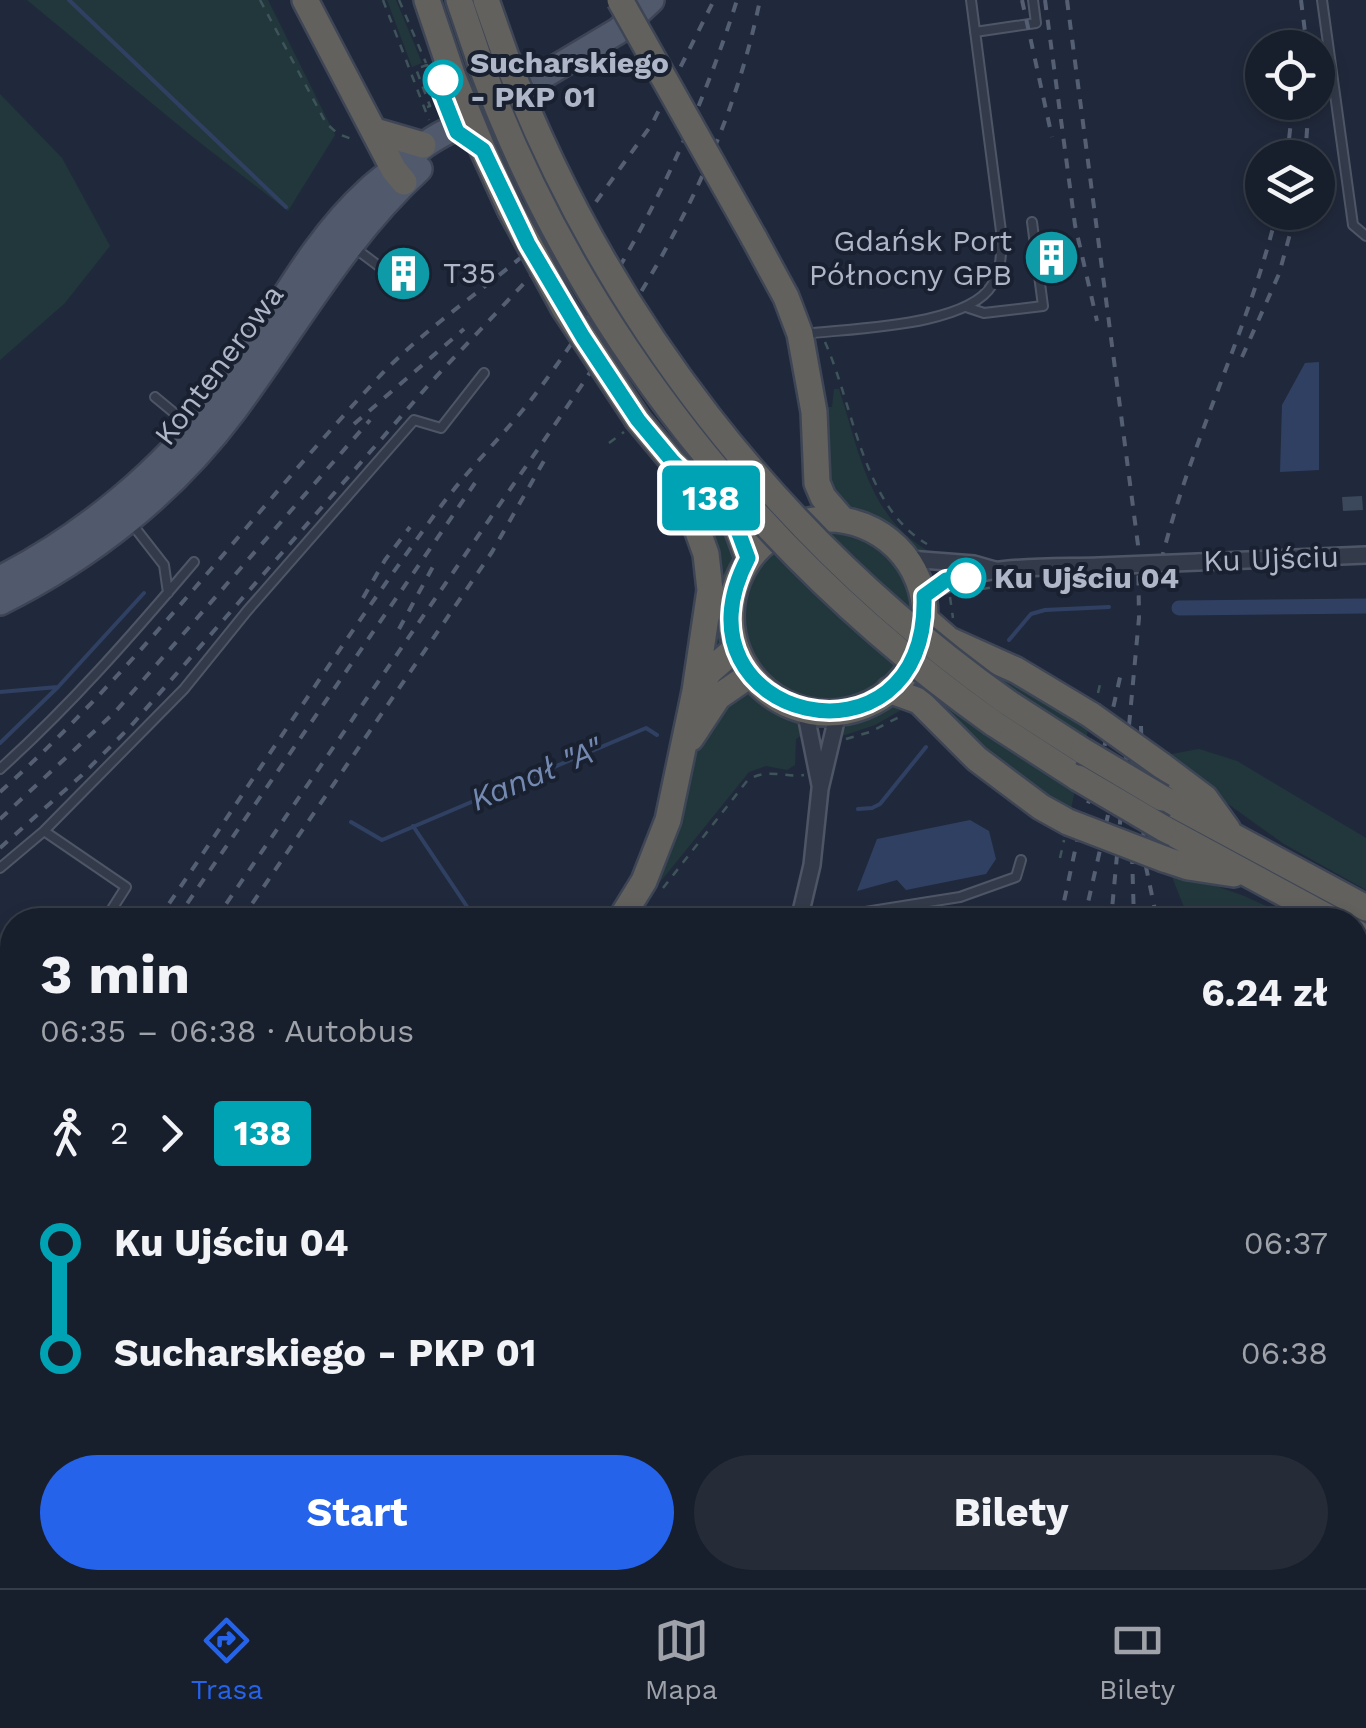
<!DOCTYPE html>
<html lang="pl">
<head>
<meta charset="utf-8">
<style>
	:root { --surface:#181f2c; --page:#252c38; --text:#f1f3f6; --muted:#9fa2a9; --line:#363d48; --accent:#2563eb }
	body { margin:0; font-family:"Work Sans",sans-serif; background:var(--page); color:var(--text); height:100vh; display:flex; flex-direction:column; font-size:38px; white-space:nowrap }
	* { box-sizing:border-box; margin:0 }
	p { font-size:32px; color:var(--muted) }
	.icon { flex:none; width:55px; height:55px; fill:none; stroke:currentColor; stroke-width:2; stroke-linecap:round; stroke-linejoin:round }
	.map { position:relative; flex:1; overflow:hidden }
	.details { position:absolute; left:0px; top:908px; width:1368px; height:682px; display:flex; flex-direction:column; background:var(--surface); border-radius:40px 40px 0 0; box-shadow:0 5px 15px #0003,0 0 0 2px var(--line) }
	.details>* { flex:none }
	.badge { padding:0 20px; border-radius:8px; font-size:35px; line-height:65px }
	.tools { position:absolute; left:1245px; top:30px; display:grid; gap:20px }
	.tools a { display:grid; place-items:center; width:90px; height:90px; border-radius:50%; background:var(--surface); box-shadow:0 5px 15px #0003,0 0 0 2px var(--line); font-size:50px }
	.map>.badge { position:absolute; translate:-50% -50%; box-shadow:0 0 0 5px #fff }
	.legs { display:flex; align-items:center; gap:15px; height:110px; padding:0 40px; font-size:32px }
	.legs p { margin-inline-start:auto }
	.overview { display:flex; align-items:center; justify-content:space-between; height:170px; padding:0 40px }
	h1 { font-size:55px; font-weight:700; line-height:75px }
	.action { display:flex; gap:20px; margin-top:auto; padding:20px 40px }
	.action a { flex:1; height:115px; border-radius:60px; background:var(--accent); color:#fff; font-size:40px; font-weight:700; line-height:115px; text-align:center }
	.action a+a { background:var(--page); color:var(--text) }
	ul { padding:0 40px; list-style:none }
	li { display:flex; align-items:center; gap:35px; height:110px; font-size:38px }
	li i { display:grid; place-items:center; width:15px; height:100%; margin:0 12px; background:currentColor }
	li i::after { content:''; width:25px; height:25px; margin:-12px; border:8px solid; border-radius:50%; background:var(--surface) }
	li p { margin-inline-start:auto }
	li:first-child i { background:linear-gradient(#0000 50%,currentColor 0) }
	li:last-child i { background:linear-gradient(currentColor 50%,#0000 0) }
	.menu { display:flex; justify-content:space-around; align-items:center; height:140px; border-top:2px solid var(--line); background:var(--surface); font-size:28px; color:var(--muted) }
	.menu a { display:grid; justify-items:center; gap:5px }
	.menu .active { color:var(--accent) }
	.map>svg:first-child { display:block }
	.green { fill:#22373c }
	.water { fill:#304062 }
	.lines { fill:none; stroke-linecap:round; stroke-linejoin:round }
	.stream { stroke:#304062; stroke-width:4 }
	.canal { stroke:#304062; stroke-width:15 }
	.building { fill:#3b475b }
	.service-casing { stroke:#4e5666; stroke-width:12 }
	.minor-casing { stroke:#4e5666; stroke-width:20 }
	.primary-casing { stroke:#3d4455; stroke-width:30 }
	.trunk-casing { stroke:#3e4656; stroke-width:30 }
	.path { stroke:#3f545a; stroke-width:2.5; stroke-dasharray:8 8; stroke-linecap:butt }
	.service { stroke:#333b4b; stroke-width:8 }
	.minor { stroke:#333b4b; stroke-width:15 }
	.primary { stroke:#515a6c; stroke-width:25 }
	.trunk { stroke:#62615e; stroke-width:25 }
	.rail { stroke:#555f73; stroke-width:4; stroke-dasharray:10 10; stroke-linecap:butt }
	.service-bridge-casing { stroke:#4e5666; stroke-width:12; stroke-linecap:butt }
	.minor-bridge-casing { stroke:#4e5666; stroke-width:20; stroke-linecap:butt }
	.trunk-bridge-casing { stroke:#3e4656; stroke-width:30; stroke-linecap:butt }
	.service-bridge { stroke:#333b4b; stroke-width:8 }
	.minor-bridge { stroke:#333b4b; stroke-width:15 }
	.trunk-bridge { stroke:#62615e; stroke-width:25 }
	.line-1-casing { stroke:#fff; stroke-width:22 }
	.line-1 { stroke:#00a3b4; stroke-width:15 }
	.stop-1-dot { fill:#fff; stroke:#00a3b4; stroke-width:5 }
	.labels { text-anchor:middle; stroke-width:8; stroke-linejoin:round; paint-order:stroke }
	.stop-label { font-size:30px; font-weight:bold; fill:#aeb6c8; stroke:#192130; text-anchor:start }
	.poi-label { font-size:30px; fill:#aeb6c8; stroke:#192130; text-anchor:end }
	.street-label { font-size:30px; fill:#aeb6c8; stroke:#192130 }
	.water-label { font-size:32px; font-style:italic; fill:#7489b2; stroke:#192130 }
</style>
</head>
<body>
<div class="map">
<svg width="1366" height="1588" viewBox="0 0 1366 1588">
	<rect width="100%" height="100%" fill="#20293b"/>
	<path class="green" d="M 27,0 L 268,0 L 335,135 L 288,211 L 194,138 Z
		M 387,0 L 396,0 L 422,63 L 412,67 Z
		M 0,94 L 62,158 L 110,246 L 65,303 L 0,360 Z
		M 834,389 L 839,389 C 861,456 869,523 938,556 L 918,553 L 890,528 L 842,506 L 825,478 L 828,407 L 832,407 Z
		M 690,488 L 721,517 L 736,547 L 721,603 L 722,646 L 705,673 Z
		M 820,531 C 868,532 912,564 912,616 Z
		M 773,551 L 897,665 C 811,757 688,642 773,551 Z
		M 973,665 L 992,668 L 1089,724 L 1086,740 Z
		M 746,692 C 766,699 795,715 805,733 L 796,739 L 795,765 L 787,770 L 766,766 L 749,772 L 632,917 L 710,714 Z
		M 932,692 L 1075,790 L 1070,814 L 1040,797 L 929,701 Z
		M 892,704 L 910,705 L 875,725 L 839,737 L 850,722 Z
		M 1199,749 L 1237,761 L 1366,838 L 1366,890 L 1284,844 L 1161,756 Z
		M 1169,869 L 1244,896 L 1298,920 L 1189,920 Z
		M 1355,954 L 1366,963 L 1366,1128 L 1355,1123 Z
		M 774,1578 L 850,1578 L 849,1588 L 768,1588 Z"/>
	<path class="water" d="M 1319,362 L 1319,470 L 1280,472 L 1282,405 L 1305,363 Z
		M 970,820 L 989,831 L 996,859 L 986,874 L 906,890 L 897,880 L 857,891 L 877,839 Z"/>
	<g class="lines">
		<path class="stream" d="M 69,0 L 286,207
			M 1009,640 L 1031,614 L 1045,610 L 1109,607
			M 0,692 L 58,687
			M 0,743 L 58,687 L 144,593
			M 858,809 L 872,808 L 880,804 L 926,747
			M 351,822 L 382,840 L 646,728 L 657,735
			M 413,826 L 476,920
			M 71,1588 L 78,1578
			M 96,1588 L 103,1578"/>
		<path class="canal" d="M 1179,608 L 1366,606"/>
	</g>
	<path class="building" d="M 1054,236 L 1059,269 L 1046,270 L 1042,238 Z
		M 1362,496 L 1363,510 L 1343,511 L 1342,497 Z"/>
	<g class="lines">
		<defs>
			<path id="service" d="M 1322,0 L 1353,225 L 1366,236
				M 975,32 L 1036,23 L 1033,0
				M 352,246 L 380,267 L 386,260
				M 966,307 L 984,313 L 1043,306 L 1032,222
				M 804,334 C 850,328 967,327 992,285 C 1001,271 1001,255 1002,239 L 971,0
				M 155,397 L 190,426
				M 132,524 L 164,565 L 168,593
				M 0,769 C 71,705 132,635 194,562
				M 44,831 L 126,887 L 105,920
				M 0,868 L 44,831 L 184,689 L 247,611 L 414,420 L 441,428 L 484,373
				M 801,915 L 859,913 L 960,897 L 1016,877 L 1021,860
				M 0,1081 L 12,1062
				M 658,1588 L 663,1578"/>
			<path id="minor" d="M 909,559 L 974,564 L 995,570
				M 1198,562 L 1366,555
				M 924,596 C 972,562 1042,568 1099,566
				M 805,710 L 820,785
				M 799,920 L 812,865 L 820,789 L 838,713
				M 606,1588 L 609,1578"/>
			<path id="primary" d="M 0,579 C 86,535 162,471 221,394 C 270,328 307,246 369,190 C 378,181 389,174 399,166 C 417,150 433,137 455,128 L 618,31 L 651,0
				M 0,602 C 91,557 173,492 234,410 C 295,328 343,239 419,169"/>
			<path id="trunk" d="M 305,0 L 394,170 L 404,182
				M 427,0 L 453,77
				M 459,0 L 481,65
				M 486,0 L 506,57
				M 375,131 L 423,145
				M 483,150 L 510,209
				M 754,238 L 786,297 L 800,334 L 814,412 L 817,483 L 823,497 L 842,519
				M 638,420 L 673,462 L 734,520 L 748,558
				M 673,462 L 706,554 L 710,590 L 695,691
				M731 616a97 97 0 1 1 194 0a97 97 0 1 1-194 0Z
				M 925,619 L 949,640 L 1016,670 L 1091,715
				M 889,690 L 919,701 L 977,759 L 1041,807 L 1068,822
				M 1007,702 L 1083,751
				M 993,723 L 1078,778
				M 691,738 L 718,697 L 750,675
				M 1161,765 L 1205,798 L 1228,830
				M 1162,798 L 1366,908
				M 1163,828 L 1333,920
				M 1164,859 L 1188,867 L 1234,874
				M 620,920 L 644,881 L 668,820 L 695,691 L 710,671 L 735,649
				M 1355,932 L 1366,938
				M 117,1588 L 124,1578"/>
		</defs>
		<use href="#service" class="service-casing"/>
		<use href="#minor" class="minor-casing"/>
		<use href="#primary" class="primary-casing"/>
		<use href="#trunk" class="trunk-casing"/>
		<path class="path" d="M 260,0 L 326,123 L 338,134 L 357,141
			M 383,0 L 429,120
			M 399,0 L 426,63
			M 427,107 L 430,106 L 416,69 L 427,65 L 428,68
			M 825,342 C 854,407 863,507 927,544
			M 609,443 L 624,432
			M 982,589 L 1008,585
			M 950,597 L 953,618
			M 1098,693 L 1101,680
			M 846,739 L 870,732 L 903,715
			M 1060,858 L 1064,840
			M 663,888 L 747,781 C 766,767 784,778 804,775
			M 483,1578 L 488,1588"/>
		<use href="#service" class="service"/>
		<use href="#minor" class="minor"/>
		<use href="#primary" class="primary"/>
		<use href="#trunk" class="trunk"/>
		<path class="rail" d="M 1022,0 L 1052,137
			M 1045,0 L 1075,225 L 1097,321
			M 1067,0 L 1138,545 L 1139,618 L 1111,920
			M 1301,0 L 1307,48
			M 1287,158 L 1293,102
			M 1305,158 L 1309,102
			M 1242,357 L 1279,274 L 1296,212
			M 354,424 L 464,329
			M 1161,562 C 1190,442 1248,332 1277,212
			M 363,598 L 385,560 L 410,527
			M 399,629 L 435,563
			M 1141,726 L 1144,857 L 1157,920
			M 0,792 C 140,667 250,515 378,378 C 439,313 518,270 578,204
			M 0,819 L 116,711 L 370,420
			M 0,848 L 82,775 L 130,727 L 432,381 L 580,224 L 652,124 L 714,0
			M 1132,854 L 1134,920
			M 158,920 C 252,782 342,641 441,506 C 469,468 504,435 534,396 C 624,277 692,142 737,0
			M 176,920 L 475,483
			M 215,920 C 306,787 398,653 489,520 C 604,352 718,204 760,0
			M 241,920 L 492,552 L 545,459
			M 1060,920 L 1079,832 L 1100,766 L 1121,673
			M 1084,920 L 1108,815
			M 0,1151 L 12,1132
			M 1355,1160 L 1366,1165
			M 0,1196 L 12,1178
			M 0,1234 L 12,1216
			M 0,1272 L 12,1254
			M 1355,1374 L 1366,1393
			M 1355,1398 L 1366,1420
			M 1355,1450 L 1366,1477
			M 861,1578 L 861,1588
			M 883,1578 L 883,1588
			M 1089,1578 L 1090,1588
			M 1114,1578 L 1115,1588
			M 730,1588 L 736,1578"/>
		<defs>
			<path id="service-bridge" d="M 443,80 C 440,102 451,129 469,141"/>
			<path id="minor-bridge" d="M 1099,566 L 1198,562"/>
			<path id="trunk-bridge" d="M 620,0 L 754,238
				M 506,57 C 607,319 778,539 1007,702
				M 481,65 C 580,332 762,559 993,723
				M 453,77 L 483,150
				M 510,209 L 564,308 L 638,420
				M 1091,715 L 1161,765
				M 1083,751 L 1162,798
				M 1078,778 L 1163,828
				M 1068,822 L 1164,859"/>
		</defs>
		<use href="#service-bridge" class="service-bridge-casing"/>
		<use href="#minor-bridge" class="minor-bridge-casing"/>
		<use href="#trunk-bridge" class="trunk-bridge-casing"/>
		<use href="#service-bridge" class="service-bridge"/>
		<use href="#minor-bridge" class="minor-bridge"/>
		<use href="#trunk-bridge" class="trunk-bridge"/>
	</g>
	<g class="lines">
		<defs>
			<path id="line-1" d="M 443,80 L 442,94 L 457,132 L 483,150 L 528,244 L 583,337 L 638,420 L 673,462 L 734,520 L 748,558 C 662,721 930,783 924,596 L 946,580 L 966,578"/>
		</defs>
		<use href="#line-1" class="line-1-casing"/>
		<use href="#line-1" class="line-1"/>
	</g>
	<defs>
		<symbol id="building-disc" viewBox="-11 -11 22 22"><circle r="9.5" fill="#0f9aa8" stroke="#192130"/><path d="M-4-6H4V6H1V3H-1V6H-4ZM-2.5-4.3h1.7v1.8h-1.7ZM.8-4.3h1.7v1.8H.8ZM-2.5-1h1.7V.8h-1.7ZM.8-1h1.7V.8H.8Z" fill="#fff"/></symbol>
	</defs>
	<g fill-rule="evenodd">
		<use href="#building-disc" x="1020" y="226" width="63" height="63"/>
		<use href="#building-disc" x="372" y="242" width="63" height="63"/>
	</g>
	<g class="stop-1-dot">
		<circle cx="443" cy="80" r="18"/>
		<circle cx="966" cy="578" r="18"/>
	</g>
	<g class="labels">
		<g class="stop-label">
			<text x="470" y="73">Sucharskiego<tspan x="470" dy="34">- PKP 01</tspan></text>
			<text x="994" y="588">Ku Ujściu 04</text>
		</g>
		<g class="poi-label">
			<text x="1012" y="251">Gdańsk Port<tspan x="1012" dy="34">Północny GPB</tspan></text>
			<text x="443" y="283" text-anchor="start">T35</text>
		</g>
		<g class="street-label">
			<text transform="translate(219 365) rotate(-53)" y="10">Kontenerowa</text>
			<text transform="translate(1271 559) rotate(-2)" y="10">Ku Ujściu</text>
		</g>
		<g class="water-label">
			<text transform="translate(536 774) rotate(-23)" y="11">Kanał "A"</text>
		</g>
	</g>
</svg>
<div class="tools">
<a><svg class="icon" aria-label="locate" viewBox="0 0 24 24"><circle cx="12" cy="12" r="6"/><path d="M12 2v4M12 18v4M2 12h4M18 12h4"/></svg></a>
<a><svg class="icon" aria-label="layers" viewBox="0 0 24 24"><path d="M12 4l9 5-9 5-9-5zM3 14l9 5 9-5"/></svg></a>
</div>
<b class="badge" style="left:711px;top:498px;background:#00a3b4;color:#fff">138</b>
<section class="details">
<div class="overview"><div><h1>3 min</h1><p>06:35 – 06:38 · Autobus</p></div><b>6.24 zł</b></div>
<div class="legs"><svg class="icon" aria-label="walk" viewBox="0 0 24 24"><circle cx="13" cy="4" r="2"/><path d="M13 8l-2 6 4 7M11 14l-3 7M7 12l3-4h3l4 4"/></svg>2<svg class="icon" aria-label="forward" viewBox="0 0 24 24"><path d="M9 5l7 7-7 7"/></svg><b class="badge" style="background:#00a3b4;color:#fff">138</b></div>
<ul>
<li><i style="color:#00a3b4"></i><b>Ku Ujściu 04</b><p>06:37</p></li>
<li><i style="color:#00a3b4"></i><b>Sucharskiego - PKP 01</b><p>06:38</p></li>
</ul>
<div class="action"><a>Start</a><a>Bilety</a></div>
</section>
</div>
<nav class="menu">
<a class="active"><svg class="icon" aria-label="directions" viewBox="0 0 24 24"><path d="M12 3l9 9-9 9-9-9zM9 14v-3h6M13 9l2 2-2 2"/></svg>Trasa</a>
<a><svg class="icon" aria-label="map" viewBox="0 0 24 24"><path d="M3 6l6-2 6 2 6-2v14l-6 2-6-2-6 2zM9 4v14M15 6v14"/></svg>Mapa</a>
<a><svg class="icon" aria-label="tickets" viewBox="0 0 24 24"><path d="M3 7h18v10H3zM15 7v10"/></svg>Bilety</a>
</nav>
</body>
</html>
